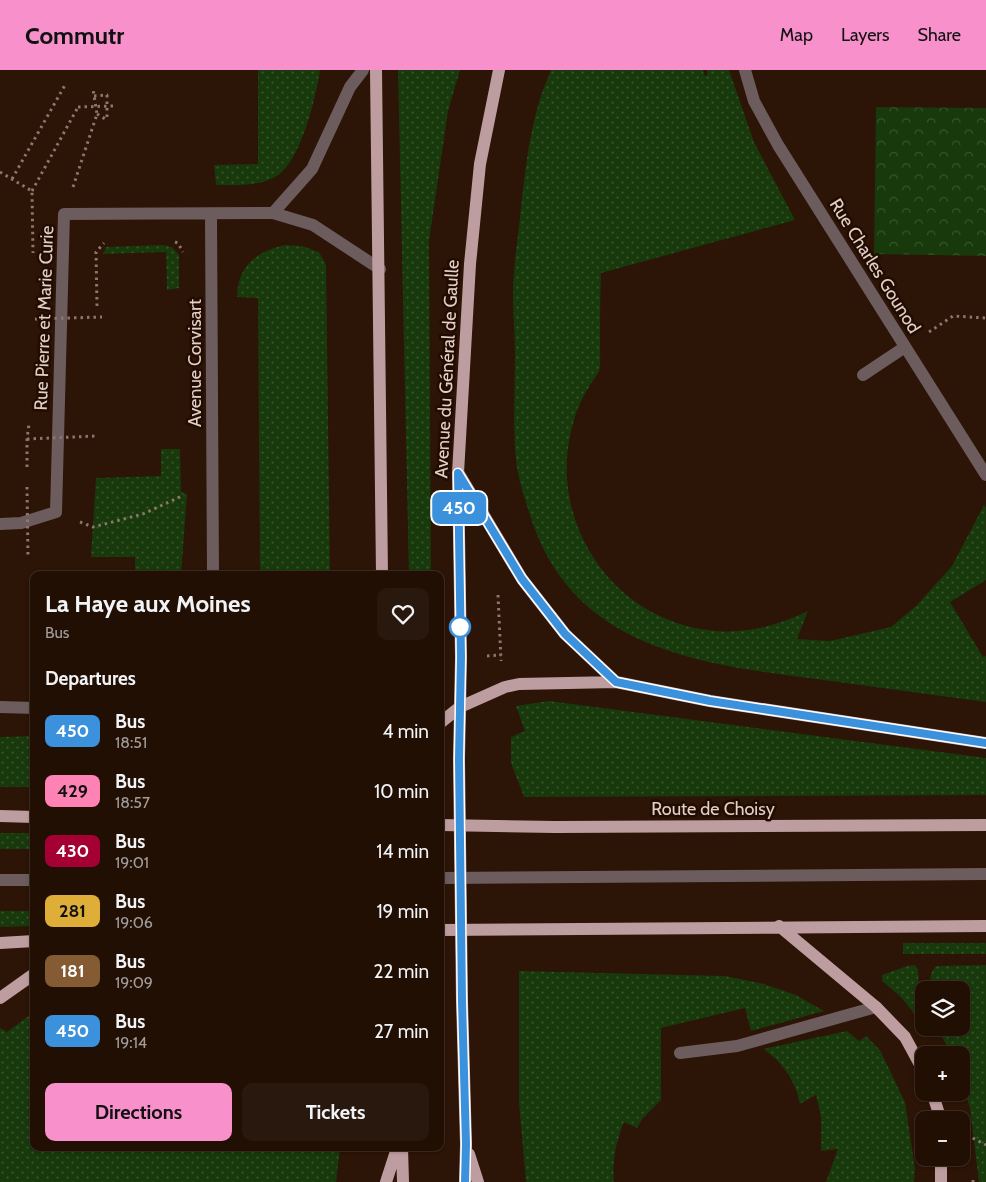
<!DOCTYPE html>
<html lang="en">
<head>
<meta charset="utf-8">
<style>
	:root { --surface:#210f04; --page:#29180e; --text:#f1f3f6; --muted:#a29c9a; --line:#3e2f26; --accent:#f890cc }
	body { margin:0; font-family:Cabin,sans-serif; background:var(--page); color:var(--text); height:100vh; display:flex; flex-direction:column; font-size:19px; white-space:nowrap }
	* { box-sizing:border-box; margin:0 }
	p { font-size:16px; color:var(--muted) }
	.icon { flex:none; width:28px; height:28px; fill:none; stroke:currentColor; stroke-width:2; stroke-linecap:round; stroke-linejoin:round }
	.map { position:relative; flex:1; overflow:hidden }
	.panel { position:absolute; left:30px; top:501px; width:414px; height:580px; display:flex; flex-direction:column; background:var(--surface); border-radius:10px; box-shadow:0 1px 4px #0004,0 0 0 1px var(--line) }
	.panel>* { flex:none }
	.badge { padding:0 10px; border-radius:8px; font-size:18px; line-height:32px }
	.controls { position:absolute; left:915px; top:911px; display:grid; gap:10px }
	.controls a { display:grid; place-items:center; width:55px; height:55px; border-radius:10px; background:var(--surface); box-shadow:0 1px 4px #0004,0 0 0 1px var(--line); font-size:25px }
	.map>.badge { position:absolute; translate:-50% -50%; box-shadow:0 0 0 2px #fff }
	h2 { padding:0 15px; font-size:19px; line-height:45px }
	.round { display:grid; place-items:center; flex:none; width:52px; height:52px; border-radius:10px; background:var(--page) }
	.head { display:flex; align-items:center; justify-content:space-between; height:85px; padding:0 15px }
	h1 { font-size:24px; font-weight:800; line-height:38px }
	.action { display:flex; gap:10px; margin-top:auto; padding:10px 15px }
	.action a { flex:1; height:58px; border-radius:10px; background:var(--accent); color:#111; font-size:20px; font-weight:800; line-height:58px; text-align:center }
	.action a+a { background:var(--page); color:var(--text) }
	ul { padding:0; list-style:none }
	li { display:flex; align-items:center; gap:15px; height:60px; padding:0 15px }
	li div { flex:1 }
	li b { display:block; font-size:19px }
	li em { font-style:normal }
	li .badge { min-width:55px; font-weight:700; text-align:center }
	header { display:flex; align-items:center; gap:30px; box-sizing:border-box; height:70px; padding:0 25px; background:var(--accent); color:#111 }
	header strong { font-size:24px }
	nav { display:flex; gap:28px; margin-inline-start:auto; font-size:18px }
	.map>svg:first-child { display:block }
	.grass { fill:url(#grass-dots) }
	.park { fill:url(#park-crowns) }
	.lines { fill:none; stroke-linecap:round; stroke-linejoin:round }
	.path { stroke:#8b776b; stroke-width:3; stroke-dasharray:2.5 4; stroke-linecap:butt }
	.minor { stroke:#6c5c5d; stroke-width:12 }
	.major { stroke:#be9da0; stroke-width:12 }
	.path-bridge { stroke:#8b776b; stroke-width:3; stroke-dasharray:2.5 4; stroke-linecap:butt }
	.major-bridge { stroke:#be9da0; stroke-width:12 }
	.line-casing { stroke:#fff; stroke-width:11 }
	.line { stroke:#3c91dc; stroke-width:8 }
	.stop-dot { fill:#fff; stroke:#3c91dc; stroke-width:2.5 }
	.labels { text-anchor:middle; stroke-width:5; stroke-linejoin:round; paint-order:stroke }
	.street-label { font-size:18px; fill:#e2d0c7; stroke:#220b01 }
</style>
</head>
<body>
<header>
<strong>Commutr</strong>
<nav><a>Map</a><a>Layers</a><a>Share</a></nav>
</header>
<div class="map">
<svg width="986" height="1112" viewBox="0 0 986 1112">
	<defs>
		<pattern id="grass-dots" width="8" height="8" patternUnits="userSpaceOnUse" patternTransform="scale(1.25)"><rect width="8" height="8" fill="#17390b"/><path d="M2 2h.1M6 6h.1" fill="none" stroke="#38552d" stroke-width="1.8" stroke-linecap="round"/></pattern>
		<pattern id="park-crowns" width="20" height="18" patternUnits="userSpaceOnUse" patternTransform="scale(1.25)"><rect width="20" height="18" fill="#17390b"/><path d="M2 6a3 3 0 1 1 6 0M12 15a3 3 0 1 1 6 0" fill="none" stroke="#38552d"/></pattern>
	</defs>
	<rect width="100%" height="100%" fill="#2c1406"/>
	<path class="grass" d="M 258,0 L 320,0 C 316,28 301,90 277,106 C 259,117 236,115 216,115 L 214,95 L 258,94 Z
		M 398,0 L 460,0 L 448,41 L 429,171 L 431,505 L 409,505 Z
		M 551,0 L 703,0 L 704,5 L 707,6 L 707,0 L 729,0 L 754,72 L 795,150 L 601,203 C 600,228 600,253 600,278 C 600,285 601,295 599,301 C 597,306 592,311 589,317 C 580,330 574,347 571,362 C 553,436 593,516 662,547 C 712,569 759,565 808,541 L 797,569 L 830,571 L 891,557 L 916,536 L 952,496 L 984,435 L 986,438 L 986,510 L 950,532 L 983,587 L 986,586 L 986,632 C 929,624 873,617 816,609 C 697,594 571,578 530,445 C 525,430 520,414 517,398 C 512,360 515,322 515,285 C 515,265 513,246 513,226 C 513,200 517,174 520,148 C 524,109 528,70 539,32 C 542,21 547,11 551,0 Z
		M 162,175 L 172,177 L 179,185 L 179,218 L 167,220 L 166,182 L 103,184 L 106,177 Z
		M 285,175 L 302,176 L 319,182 L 326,195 L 330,505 L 260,505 L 258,228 L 237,227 C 238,195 256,182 285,175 Z
		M 161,379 L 180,379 L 181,422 L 187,424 L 181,505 L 135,505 L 135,487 L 91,487 L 96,408 L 161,406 Z
		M 549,631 L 986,688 L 986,725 L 524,727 L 511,693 L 511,667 L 525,661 L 516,636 Z
		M 34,666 L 34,717 L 0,717 L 0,667 Z
		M 0,763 L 34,763 L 34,779 L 0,779 Z
		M 0,841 L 34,841 L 34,856 L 0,857 Z
		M 903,873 L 986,873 L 986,884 L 903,884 Z
		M 915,895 L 918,900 L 920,951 L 901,927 L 882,911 L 882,905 L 907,896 Z
		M 986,895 L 986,1112 L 979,1112 L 970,1038 L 961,1009 L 961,985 L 952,985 L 937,958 L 961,958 L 961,920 L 931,920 C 930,910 929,903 936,896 Z
		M 519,901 L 725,906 L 764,914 L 796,925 L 824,941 L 751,961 L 745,938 L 661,958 L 661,1030 L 643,1048 L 637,1058 L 624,1052 C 616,1072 612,1091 614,1112 L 526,1112 L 519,1033 Z
		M 34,942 L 34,1078 L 340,1078 L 336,1112 L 0,1112 L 0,958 L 7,962 Z
		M 847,961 L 859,971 L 866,966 L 880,980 L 905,1032 L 915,1099 L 914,1112 L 826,1112 L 838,1079 L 821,1081 L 821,1047 L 816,1025 L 800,1034 C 796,1012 782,991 763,979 Z"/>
	<path class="park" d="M 876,37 L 986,38 L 986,186 L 874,184 Z"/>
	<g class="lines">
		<path class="path" d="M 94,26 L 107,25 L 107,51
			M 97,44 L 107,50
			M 0,102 L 32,121 L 33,183
			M 12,109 L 65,15
			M 73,117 L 97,44 L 93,19
			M 32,121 L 78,37
			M 175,172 L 178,173 L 183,182
			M 97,236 L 96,182 L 104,173
			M 929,262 L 953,246 L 986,248
			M 27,397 L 27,369 L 29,354
			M 80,452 L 93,457 L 143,444 L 184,425
			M 498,525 L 501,591
			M 487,586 L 501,585
			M 967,1065 L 986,1075
			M 973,1112 L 973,1110"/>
		<path class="minor" d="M 745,0 L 754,31 L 778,75 L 986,405
			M 273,143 L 312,99 L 350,17 L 363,0
			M 211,144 L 213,505
			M 863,305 L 905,277
			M 0,454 L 21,453 L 56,442 L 64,144 L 273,143 L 313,155 L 380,199
			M 0,637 L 34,638
			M 440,808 L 986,804
			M 0,810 L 34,810
			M 680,983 L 737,976 L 876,937"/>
		<path class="major" d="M 376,0 L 382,505
			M 459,404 L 522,509 L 565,564 L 616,612
			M 440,653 L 460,637 L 505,617 L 519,614 L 616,612 L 710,631 L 986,673
			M 459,689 L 461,587 L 458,403 L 470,194 L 480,94 L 499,0
			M 0,746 L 34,747
			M 440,755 L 555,757 L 986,755
			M 779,856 L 876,937 L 905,967 L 924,1002
			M 440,860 L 986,856
			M 0,873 L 34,871
			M 0,928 L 34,904
			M 462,931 L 466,1074 L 465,1112
			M 932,1022 L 941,1050
			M 402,1078 L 403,1112
			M 469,1084 L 478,1112
			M 941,1088 L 941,1112
			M 386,1112 L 397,1078"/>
		<path class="path-bridge" d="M 78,37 L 113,36
			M 35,249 L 102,247
			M 27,369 L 96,366
			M 27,417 L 28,488"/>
		<path class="major-bridge" d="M 459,689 L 462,931"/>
	</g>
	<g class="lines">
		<defs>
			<path id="line" d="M 465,1112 L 466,1074 L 462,931 L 459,689 L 461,587 L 458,403 L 522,509 L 565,564 L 616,612 L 710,631 L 986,673"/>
		</defs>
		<use href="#line" class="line-casing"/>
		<use href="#line" class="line"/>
	</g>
	<circle class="stop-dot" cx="460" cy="557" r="10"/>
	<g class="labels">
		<g class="street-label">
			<text transform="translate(875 196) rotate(58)" y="6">Rue Charles Gounod</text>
			<text transform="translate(44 248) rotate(-88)" y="6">Rue Pierre et Marie Curie</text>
			<text transform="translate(195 293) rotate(-90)" y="6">Avenue Corvisart</text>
			<text transform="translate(447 299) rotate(-87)" y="6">Avenue du Général de Gaulle</text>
			<text x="713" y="745">Route de Choisy</text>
		</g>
	</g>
</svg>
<div class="controls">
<a><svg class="icon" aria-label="layers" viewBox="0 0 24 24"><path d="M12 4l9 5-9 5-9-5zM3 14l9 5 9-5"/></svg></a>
<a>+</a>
<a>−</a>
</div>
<b class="badge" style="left:459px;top:438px;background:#3c91dc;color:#fff">450</b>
<section class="panel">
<div class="head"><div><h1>La Haye aux Moines</h1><p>Bus</p></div><a class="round"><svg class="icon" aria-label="heart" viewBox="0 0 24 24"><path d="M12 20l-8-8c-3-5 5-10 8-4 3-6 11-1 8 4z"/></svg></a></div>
<h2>Departures</h2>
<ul>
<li><span class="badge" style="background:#3c91dc;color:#fff">450</span><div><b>Bus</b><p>18:51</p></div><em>4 min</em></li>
<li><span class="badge" style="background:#ff82b4;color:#111">429</span><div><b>Bus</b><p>18:57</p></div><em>10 min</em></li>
<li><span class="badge" style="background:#a50034;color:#fff">430</span><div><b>Bus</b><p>19:01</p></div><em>14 min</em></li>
<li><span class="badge" style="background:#dfae39;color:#111">281</span><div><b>Bus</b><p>19:06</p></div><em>19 min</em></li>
<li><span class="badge" style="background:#845b32;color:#fff">181</span><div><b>Bus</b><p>19:09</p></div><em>22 min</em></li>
<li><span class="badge" style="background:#3c91dc;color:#fff">450</span><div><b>Bus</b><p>19:14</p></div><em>27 min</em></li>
</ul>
<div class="action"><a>Directions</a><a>Tickets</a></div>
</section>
</div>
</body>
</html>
